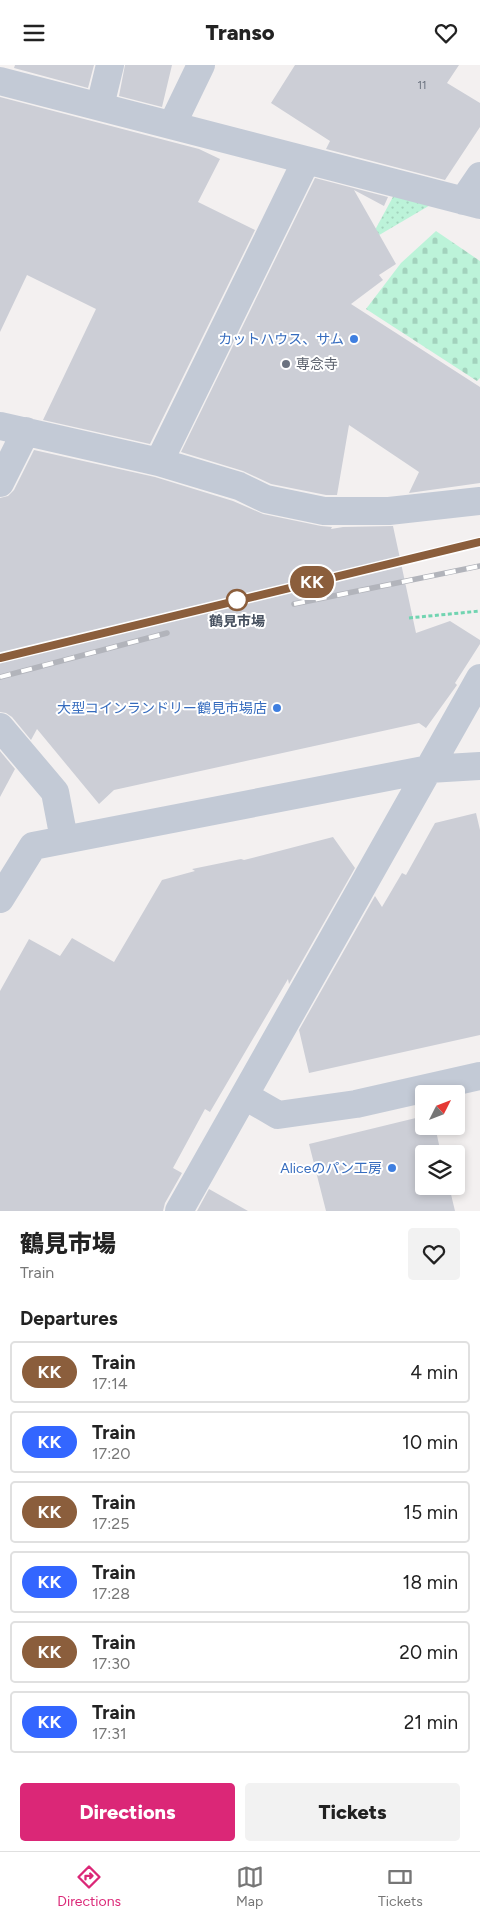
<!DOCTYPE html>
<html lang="en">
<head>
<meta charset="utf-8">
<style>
	:root { --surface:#fff; --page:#f2f2f2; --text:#222; --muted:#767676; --line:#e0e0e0; --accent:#db2777 }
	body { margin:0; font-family:Figtree,"Noto Sans JP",sans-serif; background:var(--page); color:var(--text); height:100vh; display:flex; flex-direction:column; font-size:19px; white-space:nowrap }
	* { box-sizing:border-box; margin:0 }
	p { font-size:16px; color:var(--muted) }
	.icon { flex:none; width:28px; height:28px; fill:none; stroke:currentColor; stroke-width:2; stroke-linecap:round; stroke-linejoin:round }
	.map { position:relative; height:1146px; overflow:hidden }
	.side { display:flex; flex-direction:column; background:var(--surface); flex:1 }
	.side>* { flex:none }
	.badge { padding:0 10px; border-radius:16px; font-size:18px; line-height:32px }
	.needle { width:32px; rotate:48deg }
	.buttons { position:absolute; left:415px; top:1020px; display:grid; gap:10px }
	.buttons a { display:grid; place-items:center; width:50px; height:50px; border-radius:5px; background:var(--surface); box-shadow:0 2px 8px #0003; font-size:25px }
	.map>.badge { position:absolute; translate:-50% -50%; box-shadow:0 0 0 2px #fff }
	h2 { padding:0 20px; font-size:19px; line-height:45px }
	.round { display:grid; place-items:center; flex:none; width:52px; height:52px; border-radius:5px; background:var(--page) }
	.head { display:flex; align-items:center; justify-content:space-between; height:85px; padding:0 20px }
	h1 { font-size:24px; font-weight:800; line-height:38px }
	.primary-button { display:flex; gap:10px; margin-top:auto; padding:10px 20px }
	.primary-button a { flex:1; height:58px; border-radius:5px; background:var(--accent); color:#fff; font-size:20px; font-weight:800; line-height:58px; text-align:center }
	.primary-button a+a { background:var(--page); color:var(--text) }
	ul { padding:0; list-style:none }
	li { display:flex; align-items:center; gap:15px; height:62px; margin:0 10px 8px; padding:0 10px; border:2px solid var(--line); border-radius:5px }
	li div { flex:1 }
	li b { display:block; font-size:19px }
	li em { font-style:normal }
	li .badge { min-width:55px; font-weight:700; text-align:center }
	header { display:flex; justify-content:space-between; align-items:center; height:65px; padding:0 20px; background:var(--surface); font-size:22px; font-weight:800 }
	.tab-bar { display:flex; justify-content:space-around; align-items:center; height:70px; border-top:1px solid var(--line); background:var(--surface); font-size:14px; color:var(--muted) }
	.tab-bar a { display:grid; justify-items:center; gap:2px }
	.tab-bar .current { color:var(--accent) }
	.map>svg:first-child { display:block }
	.cemetery { fill:url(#cemetery-stones) }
	.park { fill:url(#park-dots) }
	.building { fill:#ccced6 }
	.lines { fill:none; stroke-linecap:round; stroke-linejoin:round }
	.path { stroke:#71d4b1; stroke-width:3; stroke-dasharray:4 2.5; stroke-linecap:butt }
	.minor { stroke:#c3cad6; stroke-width:28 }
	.rail-casing { stroke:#b2b4bb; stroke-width:5.5 }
	.rail { stroke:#fff; stroke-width:4; stroke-dasharray:11; stroke-linecap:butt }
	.line-casing { stroke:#fff; stroke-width:11 }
	.line { stroke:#8b5e3c; stroke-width:8 }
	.shop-dot { fill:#3f7fe0; stroke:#fff; stroke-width:2 }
	.worship-dot { fill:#6b7280; stroke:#fff; stroke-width:2 }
	.stop-dot { fill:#fff; stroke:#8b5e3c; stroke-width:2.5 }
	.labels { text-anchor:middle; stroke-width:4; stroke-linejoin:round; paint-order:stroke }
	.number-label { font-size:11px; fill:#68707d }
	.shop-label { font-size:14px; fill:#366cbe; stroke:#fff; text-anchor:end }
	.worship-label { font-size:14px; fill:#5b616d; stroke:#fff; text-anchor:start }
	.stop-label { font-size:14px; font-weight:bold; fill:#46505f; stroke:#fff }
</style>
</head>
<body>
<header><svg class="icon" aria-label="menu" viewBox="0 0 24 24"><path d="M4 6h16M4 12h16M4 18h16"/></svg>Transo<svg class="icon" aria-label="heart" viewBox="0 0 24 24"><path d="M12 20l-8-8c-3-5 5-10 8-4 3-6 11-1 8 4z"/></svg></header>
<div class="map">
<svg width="480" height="1146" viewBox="0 0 480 1146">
	<defs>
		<pattern id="cemetery-stones" width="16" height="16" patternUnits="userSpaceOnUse" patternTransform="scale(1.25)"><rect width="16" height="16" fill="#bcf3d9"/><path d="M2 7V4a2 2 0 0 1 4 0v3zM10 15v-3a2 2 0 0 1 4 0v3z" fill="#a3d2bd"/></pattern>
		<pattern id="park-dots" width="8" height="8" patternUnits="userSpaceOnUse" patternTransform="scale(1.25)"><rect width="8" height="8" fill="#bcf3d9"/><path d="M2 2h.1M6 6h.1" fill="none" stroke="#a3d2bd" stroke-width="1.8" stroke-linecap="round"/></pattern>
	</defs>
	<rect width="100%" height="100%" fill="#f3f0f0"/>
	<path class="cemetery" d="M 436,166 L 480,196 L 480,313 L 477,316 L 366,244 L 401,198 Z"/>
	<path class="park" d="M 394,130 L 432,139 L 369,176 Z"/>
	<path class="building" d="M 15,0 L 94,0 L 88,23 L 14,3 Z
		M 125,0 L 172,0 L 162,42 L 119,31 Z
		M 295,0 L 459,0 L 447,18 L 480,38 L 480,62 L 445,115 L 326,84 L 330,76 L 271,38 Z
		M 0,32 L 199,84 L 220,94 L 198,137 L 255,165 L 150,379 L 43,355 L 96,244 L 27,210 L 0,267 Z
		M 315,113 L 388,132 L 384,141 L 354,125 L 396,199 L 379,210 L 383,215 L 351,239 L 480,322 L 480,418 L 409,428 L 419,407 L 349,360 L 337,430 L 326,430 L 271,419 L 243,406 L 181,387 Z
		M 34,385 L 155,412 L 233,436 L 263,449 L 321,461 L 332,462 L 331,464 L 343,462 L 393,461 L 416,568 L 450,556 L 480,575 L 480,579 L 455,618 L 457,620 L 426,663 L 419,658 L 114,725 L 99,739 L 37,664 L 31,675 L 12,652 L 6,648 L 0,647 L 0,433 L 8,431 L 14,425 Z
		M 0,686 L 15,704 L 0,732 Z
		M 476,748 L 480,765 L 480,970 L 309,1008 L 299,965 L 375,831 L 382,842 L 402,808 L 406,810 L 435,758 Z
		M 333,772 L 355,803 L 289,919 L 288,914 L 210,1047 L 205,1044 L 173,1103 L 182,1108 L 165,1138 L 163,1146 L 0,1146 L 0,926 L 29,874 L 60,891 L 72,873 L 114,897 L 162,815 L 195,806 L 192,804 L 241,794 L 244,795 Z
		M 424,1051 L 424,1061 L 435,1061 L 441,1089 L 424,1089 L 424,1121 L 449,1121 L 455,1146 L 326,1146 L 309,1079 Z
		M 209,1124 L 248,1146 L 197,1146 Z"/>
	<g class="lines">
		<path class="path" d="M 409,553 L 480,546"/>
		<path class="minor" d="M 0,16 L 480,140
			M 100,41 L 110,0
			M 172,60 L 201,0
			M 463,136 L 480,111
			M 0,361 L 159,397 L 239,421 L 266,434 L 324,446 L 389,446 L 480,436
			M 159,397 L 306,96
			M 0,418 L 26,366
			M 0,662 L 55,727 L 64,774
			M 0,834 L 33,781 L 429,704 L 480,701
			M 245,1031 L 278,1050 L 356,1039 L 480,1011
			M 179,1146 L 480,613"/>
		<defs>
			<path id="rail" d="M 291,522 L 480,478
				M 294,539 L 480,501
				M 0,593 L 163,552
				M 0,612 L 167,568"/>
		</defs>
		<use href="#rail" class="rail-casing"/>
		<use href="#rail" class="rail"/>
	</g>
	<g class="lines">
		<defs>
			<path id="line" d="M 0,593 L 480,477"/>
		</defs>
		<use href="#line" class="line-casing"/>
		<use href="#line" class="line"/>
	</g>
	<g class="shop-dot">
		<circle cx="354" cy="274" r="5"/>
		<circle cx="277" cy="643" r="5"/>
		<circle cx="392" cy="1103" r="5"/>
	</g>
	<circle class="worship-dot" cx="286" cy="299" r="5"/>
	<circle class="stop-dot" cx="237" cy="535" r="10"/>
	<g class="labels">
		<g class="number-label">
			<text x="422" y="24">11</text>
		</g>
		<g class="shop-label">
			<text x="344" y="279">カットハウス、サム</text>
			<text x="267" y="648">大型コインランドリー鶴見市場店</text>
			<text x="382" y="1108">Aliceのパン工房</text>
		</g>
		<g class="worship-label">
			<text x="296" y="304">専念寺</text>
		</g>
		<g class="stop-label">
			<text x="237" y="561">鶴見市場</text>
		</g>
	</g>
</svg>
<div class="buttons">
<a><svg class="needle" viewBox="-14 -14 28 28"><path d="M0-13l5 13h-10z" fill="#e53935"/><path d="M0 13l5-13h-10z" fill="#767676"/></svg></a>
<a><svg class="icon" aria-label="layers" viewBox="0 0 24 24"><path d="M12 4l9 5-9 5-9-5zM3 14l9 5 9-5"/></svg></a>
</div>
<b class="badge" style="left:312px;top:517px;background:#8b5e3c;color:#fff">KK</b>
</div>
<section class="side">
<div class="head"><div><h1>鶴見市場</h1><p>Train</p></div><a class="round"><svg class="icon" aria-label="heart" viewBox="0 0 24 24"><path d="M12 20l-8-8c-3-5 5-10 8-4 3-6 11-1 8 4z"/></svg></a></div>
<h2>Departures</h2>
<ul>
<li><span class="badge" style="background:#8b5e3c;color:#fff">KK</span><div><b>Train</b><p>17:14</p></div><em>4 min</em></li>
<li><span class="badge" style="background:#36f;color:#fff">KK</span><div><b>Train</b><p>17:20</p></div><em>10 min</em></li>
<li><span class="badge" style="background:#8b5e3c;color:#fff">KK</span><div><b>Train</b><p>17:25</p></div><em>15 min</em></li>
<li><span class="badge" style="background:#36f;color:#fff">KK</span><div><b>Train</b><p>17:28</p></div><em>18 min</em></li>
<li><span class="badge" style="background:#8b5e3c;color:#fff">KK</span><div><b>Train</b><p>17:30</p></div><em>20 min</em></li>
<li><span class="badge" style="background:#36f;color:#fff">KK</span><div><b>Train</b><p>17:31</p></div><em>21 min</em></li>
</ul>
<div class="primary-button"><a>Directions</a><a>Tickets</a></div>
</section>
<nav class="tab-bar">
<a class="current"><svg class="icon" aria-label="directions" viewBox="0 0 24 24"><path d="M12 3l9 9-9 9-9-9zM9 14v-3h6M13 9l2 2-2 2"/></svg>Directions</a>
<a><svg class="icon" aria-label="map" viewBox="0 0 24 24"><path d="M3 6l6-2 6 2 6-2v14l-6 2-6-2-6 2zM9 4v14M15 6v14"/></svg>Map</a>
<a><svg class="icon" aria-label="tickets" viewBox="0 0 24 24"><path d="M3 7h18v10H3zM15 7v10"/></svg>Tickets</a>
</nav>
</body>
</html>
